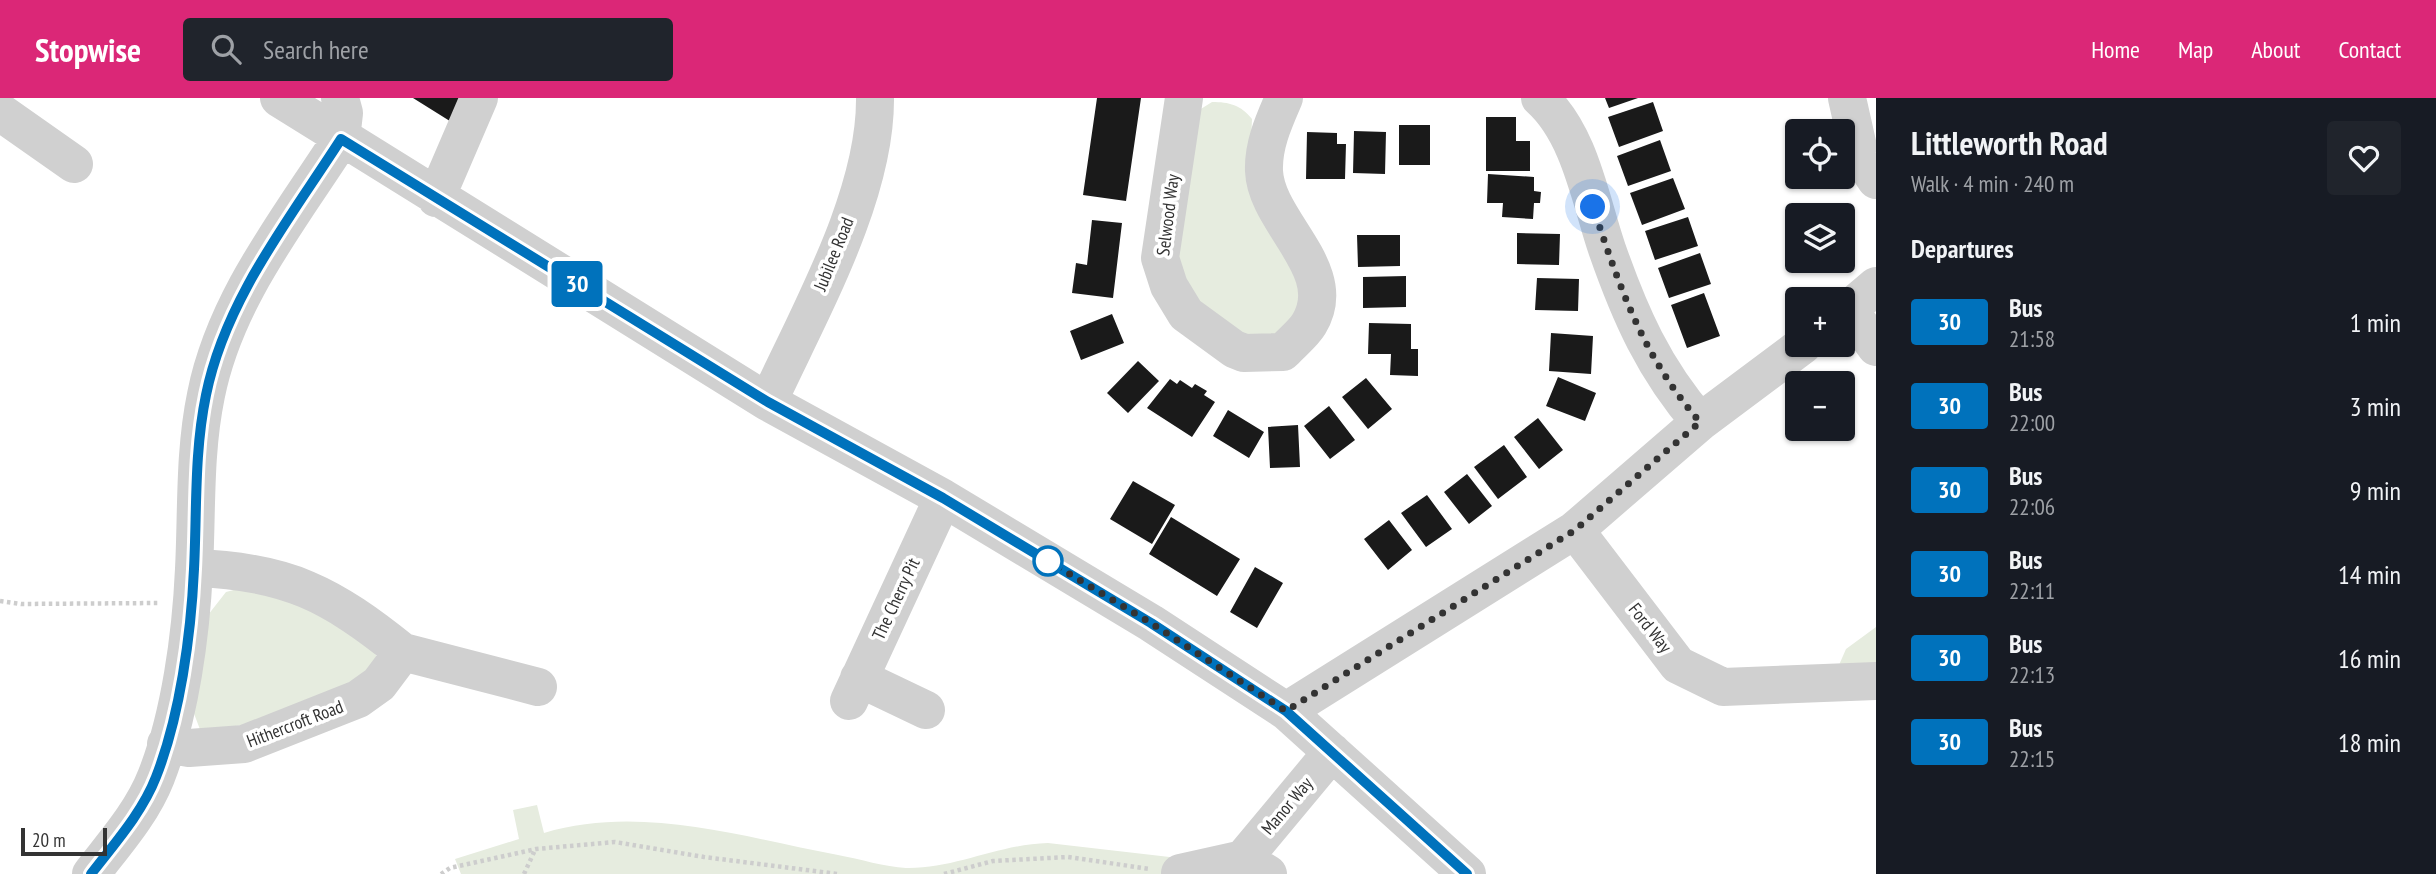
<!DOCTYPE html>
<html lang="en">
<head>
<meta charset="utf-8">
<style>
	:root { --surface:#171b24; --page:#20242c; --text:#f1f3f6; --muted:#9ea1a6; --accent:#db2777 }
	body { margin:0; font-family:"PT Sans Narrow",sans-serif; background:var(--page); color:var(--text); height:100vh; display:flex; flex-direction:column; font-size:26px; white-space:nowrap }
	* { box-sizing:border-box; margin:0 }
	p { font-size:23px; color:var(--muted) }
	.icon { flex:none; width:38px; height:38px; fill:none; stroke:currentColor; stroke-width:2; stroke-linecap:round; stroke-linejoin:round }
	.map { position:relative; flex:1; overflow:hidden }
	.panel { display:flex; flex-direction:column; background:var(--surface); width:560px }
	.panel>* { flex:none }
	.badge { padding:0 14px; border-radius:5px; font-size:24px; line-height:46px }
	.controls { position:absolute; left:1785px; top:21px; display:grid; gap:14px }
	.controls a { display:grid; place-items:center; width:70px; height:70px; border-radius:7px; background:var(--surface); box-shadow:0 2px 5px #0004; font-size:35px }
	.scale { position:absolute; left:21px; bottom:18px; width:86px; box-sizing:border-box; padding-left:7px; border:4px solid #333; border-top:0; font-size:19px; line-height:24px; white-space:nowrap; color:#333; -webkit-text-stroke:5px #fff; paint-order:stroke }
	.you { position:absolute; width:35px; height:35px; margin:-18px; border:5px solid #fff; border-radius:50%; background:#1a73e8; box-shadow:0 0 0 10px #1a73e833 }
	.map>.badge { position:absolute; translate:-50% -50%; box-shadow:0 0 0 4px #fff }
	h2 { padding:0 35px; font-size:26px; line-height:63px }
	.round { display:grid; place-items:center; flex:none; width:74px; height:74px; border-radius:7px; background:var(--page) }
	.summary { display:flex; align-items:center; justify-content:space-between; height:119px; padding:0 35px }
	h1 { font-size:33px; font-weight:700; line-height:52px }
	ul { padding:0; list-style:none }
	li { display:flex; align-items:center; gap:21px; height:84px; padding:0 35px }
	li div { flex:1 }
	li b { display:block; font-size:26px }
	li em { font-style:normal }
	li .badge { min-width:77px; font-weight:700; text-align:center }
	header { display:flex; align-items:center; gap:42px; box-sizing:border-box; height:98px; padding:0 35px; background:var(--accent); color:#fff }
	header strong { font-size:33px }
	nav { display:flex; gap:38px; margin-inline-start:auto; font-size:24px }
	.search { width:490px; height:63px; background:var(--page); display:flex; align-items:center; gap:18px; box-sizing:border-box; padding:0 24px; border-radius:7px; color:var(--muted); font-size:26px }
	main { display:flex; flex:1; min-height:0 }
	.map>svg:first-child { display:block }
	.green { fill:#e6ecdf }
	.building { fill:#1a1a1a }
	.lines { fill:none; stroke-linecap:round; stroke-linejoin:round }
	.path { stroke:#cdcdcd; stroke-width:4.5; stroke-dasharray:3.5 3.5; stroke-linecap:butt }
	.minor { stroke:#d0d0d0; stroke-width:38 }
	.line-casing { stroke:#fff; stroke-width:16 }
	.line { stroke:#0072bc; stroke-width:10 }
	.walk { stroke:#333; stroke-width:7; stroke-dasharray:0 12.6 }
	.stop-dot { fill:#fff; stroke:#0072bc; stroke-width:3.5 }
	.labels { text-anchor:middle; stroke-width:7; stroke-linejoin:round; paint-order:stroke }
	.street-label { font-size:18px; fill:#333; stroke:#fff }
</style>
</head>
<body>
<header>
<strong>Stopwise</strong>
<div class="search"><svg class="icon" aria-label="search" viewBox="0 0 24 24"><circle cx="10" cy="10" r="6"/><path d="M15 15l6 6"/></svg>Search here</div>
<nav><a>Home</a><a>Map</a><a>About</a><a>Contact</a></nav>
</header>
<main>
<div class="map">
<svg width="1876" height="776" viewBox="0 0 1876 776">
	<rect width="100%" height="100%" fill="#fff"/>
	<path class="green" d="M 1212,4 C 1229,4 1241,7 1252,21 L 1249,89 L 1301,187 L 1300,223 L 1251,251 L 1175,190 L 1196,14 Z
		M 245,489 L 295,500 L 375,553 L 378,567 L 294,618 L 201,634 L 193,613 L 208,517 L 226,494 Z
		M 1876,529 L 1876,566 L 1839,567 L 1846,551 Z
		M 537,707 L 544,735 C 640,706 742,739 838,757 C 860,761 885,769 906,770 C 955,771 999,746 1048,745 L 1187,761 L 1210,776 L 461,776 L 455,761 L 519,741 L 513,712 Z"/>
	<path class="building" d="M 413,0 L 469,0 L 453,25 Z
		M 1097,0 L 1141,0 L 1126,103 L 1083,97 Z
		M 1605,0 L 1638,0 L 1609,10 Z
		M 1653,4 L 1663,33 L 1619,49 L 1608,19 Z
		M 1486,19 L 1516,19 L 1516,43 L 1530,43 L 1530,73 L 1486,73 Z
		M 1399,27 L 1430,27 L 1430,67 L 1399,67 Z
		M 1354,33 L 1386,34 L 1385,76 L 1353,75 Z
		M 1307,34 L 1337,35 L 1337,46 L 1346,46 L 1345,81 L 1306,81 Z
		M 1660,42 L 1671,73 L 1628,88 L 1617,58 Z
		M 1488,76 L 1534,79 L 1534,93 L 1541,94 L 1540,105 L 1534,105 L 1533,121 L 1502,119 L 1503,105 L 1487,105 Z
		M 1673,80 L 1685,111 L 1642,127 L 1630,95 Z
		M 1688,119 L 1698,148 L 1655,162 L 1645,133 Z
		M 1092,122 L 1122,125 L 1113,200 L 1072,195 L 1076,165 L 1087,167 Z
		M 1517,135 L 1560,136 L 1559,167 L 1517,166 Z
		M 1357,137 L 1400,137 L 1400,168 L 1358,169 Z
		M 1700,155 L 1711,186 L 1669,200 L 1658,170 Z
		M 1406,178 L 1406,209 L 1363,210 L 1363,179 Z
		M 1537,180 L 1579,181 L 1578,213 L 1535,212 Z
		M 1704,195 L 1720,238 L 1687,250 L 1671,207 Z
		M 1112,216 L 1124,245 L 1081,262 L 1070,233 Z
		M 1369,225 L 1411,226 L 1411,251 L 1418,251 L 1418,278 L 1390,277 L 1391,256 L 1368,256 Z
		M 1551,235 L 1593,238 L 1591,276 L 1549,273 Z
		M 1138,263 L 1159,283 L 1128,315 L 1107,295 Z
		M 1558,279 L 1596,295 L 1585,323 L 1546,308 Z
		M 1366,280 L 1392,311 L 1368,331 L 1342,299 Z
		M 1170,281 L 1177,286 L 1180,282 L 1192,290 L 1195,286 L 1207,293 L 1204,297 L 1215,304 L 1192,339 L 1147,310 Z
		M 1329,308 L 1355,342 L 1330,361 L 1304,328 Z
		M 1228,312 L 1264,334 L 1249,360 L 1213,338 Z
		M 1538,320 L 1563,352 L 1539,371 L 1514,339 Z
		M 1298,327 L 1300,369 L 1270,370 L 1268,329 Z
		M 1504,347 L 1527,379 L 1498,401 L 1474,369 Z
		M 1467,376 L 1492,408 L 1469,426 L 1444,394 Z
		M 1133,383 L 1175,407 L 1152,446 L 1110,421 Z
		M 1427,397 L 1452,431 L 1426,449 L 1401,415 Z
		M 1171,419 L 1240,461 L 1217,498 L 1149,456 Z
		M 1389,422 L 1412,452 L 1388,472 L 1364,441 Z
		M 1255,469 L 1283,485 L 1257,530 L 1230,514 Z"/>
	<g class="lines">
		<path class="path" d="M 0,503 L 21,506 L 159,505
			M 441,776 L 450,770 L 536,751 L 615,744 L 704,759 L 838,776
			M 524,776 L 535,752
			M 944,776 L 993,763 L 1068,759 L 1150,771"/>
		<path class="minor" d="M 279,0 L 768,304 L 943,400 L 1151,525 L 1286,613 L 1467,776
			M 1184,0 L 1160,160 L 1169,188 L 1186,216 L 1234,251 L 1244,255 L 1283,254 C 1291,245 1303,236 1309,226 C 1342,172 1266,125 1264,73 C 1263,47 1274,23 1284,0
			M 1540,0 C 1580,36 1590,101 1607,151 C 1630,217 1654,271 1700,324
			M 1847,0 L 1860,58 L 1876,82
			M 0,14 L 74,66
			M 436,100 L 479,0
			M 1849,212 L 1876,249
			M 1843,216 L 1876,188
			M 768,304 C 809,215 876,98 875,0
			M 1575,432 L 1678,567 L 1723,589 L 1876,583
			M 403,554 L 538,589
			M 859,580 L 926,612
			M 849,603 L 943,400
			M 1286,613 L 1575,432 L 1700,324 L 1803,247
			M 166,646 L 189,650 L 244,646 L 358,601 L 379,586 L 403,554 C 331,496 287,473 194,470
			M 1243,761 L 1332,654
			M 1180,775 L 1243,761 L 1268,776
			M 91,776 C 114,746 142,715 156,679 C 180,618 191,537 194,471 C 197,413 194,355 206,297 C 225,201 289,122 341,41 L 344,15 L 340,0"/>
	</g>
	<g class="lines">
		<defs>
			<path id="line" d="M 91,776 C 114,746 142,715 156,679 C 180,618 191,537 194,471 C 197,413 194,355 206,297 C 225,202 289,122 341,41 L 768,304 L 943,400 L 1151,525 L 1286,613 L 1467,776"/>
		</defs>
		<use href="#line" class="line-casing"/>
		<use href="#line" class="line"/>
		<path class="walk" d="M 1048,463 L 1151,525 L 1286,613 L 1575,432 L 1700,324 C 1643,259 1620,190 1593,109"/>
	</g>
	<circle class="stop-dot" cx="1048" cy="463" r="14"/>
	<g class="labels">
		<g class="street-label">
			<text transform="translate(1168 117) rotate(-83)" y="6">Selwood Way</text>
			<text transform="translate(834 156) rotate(-68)" y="6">Jubilee Road</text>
			<text transform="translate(896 501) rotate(-65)" y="6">The Cherry Pit</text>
			<text transform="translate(1650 530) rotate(52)" y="6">Ford Way</text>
			<text transform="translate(295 626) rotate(-21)" y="6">Hithercroft Road</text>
			<text transform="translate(1287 708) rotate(-50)" y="6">Manor Way</text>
		</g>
	</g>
</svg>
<div class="controls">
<a><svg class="icon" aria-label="locate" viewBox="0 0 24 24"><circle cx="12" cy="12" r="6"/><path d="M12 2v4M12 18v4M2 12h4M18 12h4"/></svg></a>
<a><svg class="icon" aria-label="layers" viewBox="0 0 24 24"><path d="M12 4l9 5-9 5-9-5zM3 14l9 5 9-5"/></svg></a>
<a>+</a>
<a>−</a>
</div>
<div class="scale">20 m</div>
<div class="you" style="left:1593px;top:109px"></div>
<b class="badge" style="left:577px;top:186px;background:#0072bc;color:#fff">30</b>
</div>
<section class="panel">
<div class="summary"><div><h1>Littleworth Road</h1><p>Walk · 4 min · 240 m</p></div><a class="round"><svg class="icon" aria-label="heart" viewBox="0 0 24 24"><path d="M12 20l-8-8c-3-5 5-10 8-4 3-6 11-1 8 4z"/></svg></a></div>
<h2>Departures</h2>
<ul>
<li><span class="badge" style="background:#0072bc;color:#fff">30</span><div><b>Bus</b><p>21:58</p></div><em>1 min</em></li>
<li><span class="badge" style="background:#0072bc;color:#fff">30</span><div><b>Bus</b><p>22:00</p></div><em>3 min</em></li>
<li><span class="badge" style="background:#0072bc;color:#fff">30</span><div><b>Bus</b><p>22:06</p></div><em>9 min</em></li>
<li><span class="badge" style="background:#0072bc;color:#fff">30</span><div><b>Bus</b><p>22:11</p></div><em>14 min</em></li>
<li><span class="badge" style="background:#0072bc;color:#fff">30</span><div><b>Bus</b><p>22:13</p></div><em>16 min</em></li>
<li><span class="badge" style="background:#0072bc;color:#fff">30</span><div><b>Bus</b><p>22:15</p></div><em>18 min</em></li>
</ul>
</section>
</main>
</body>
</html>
